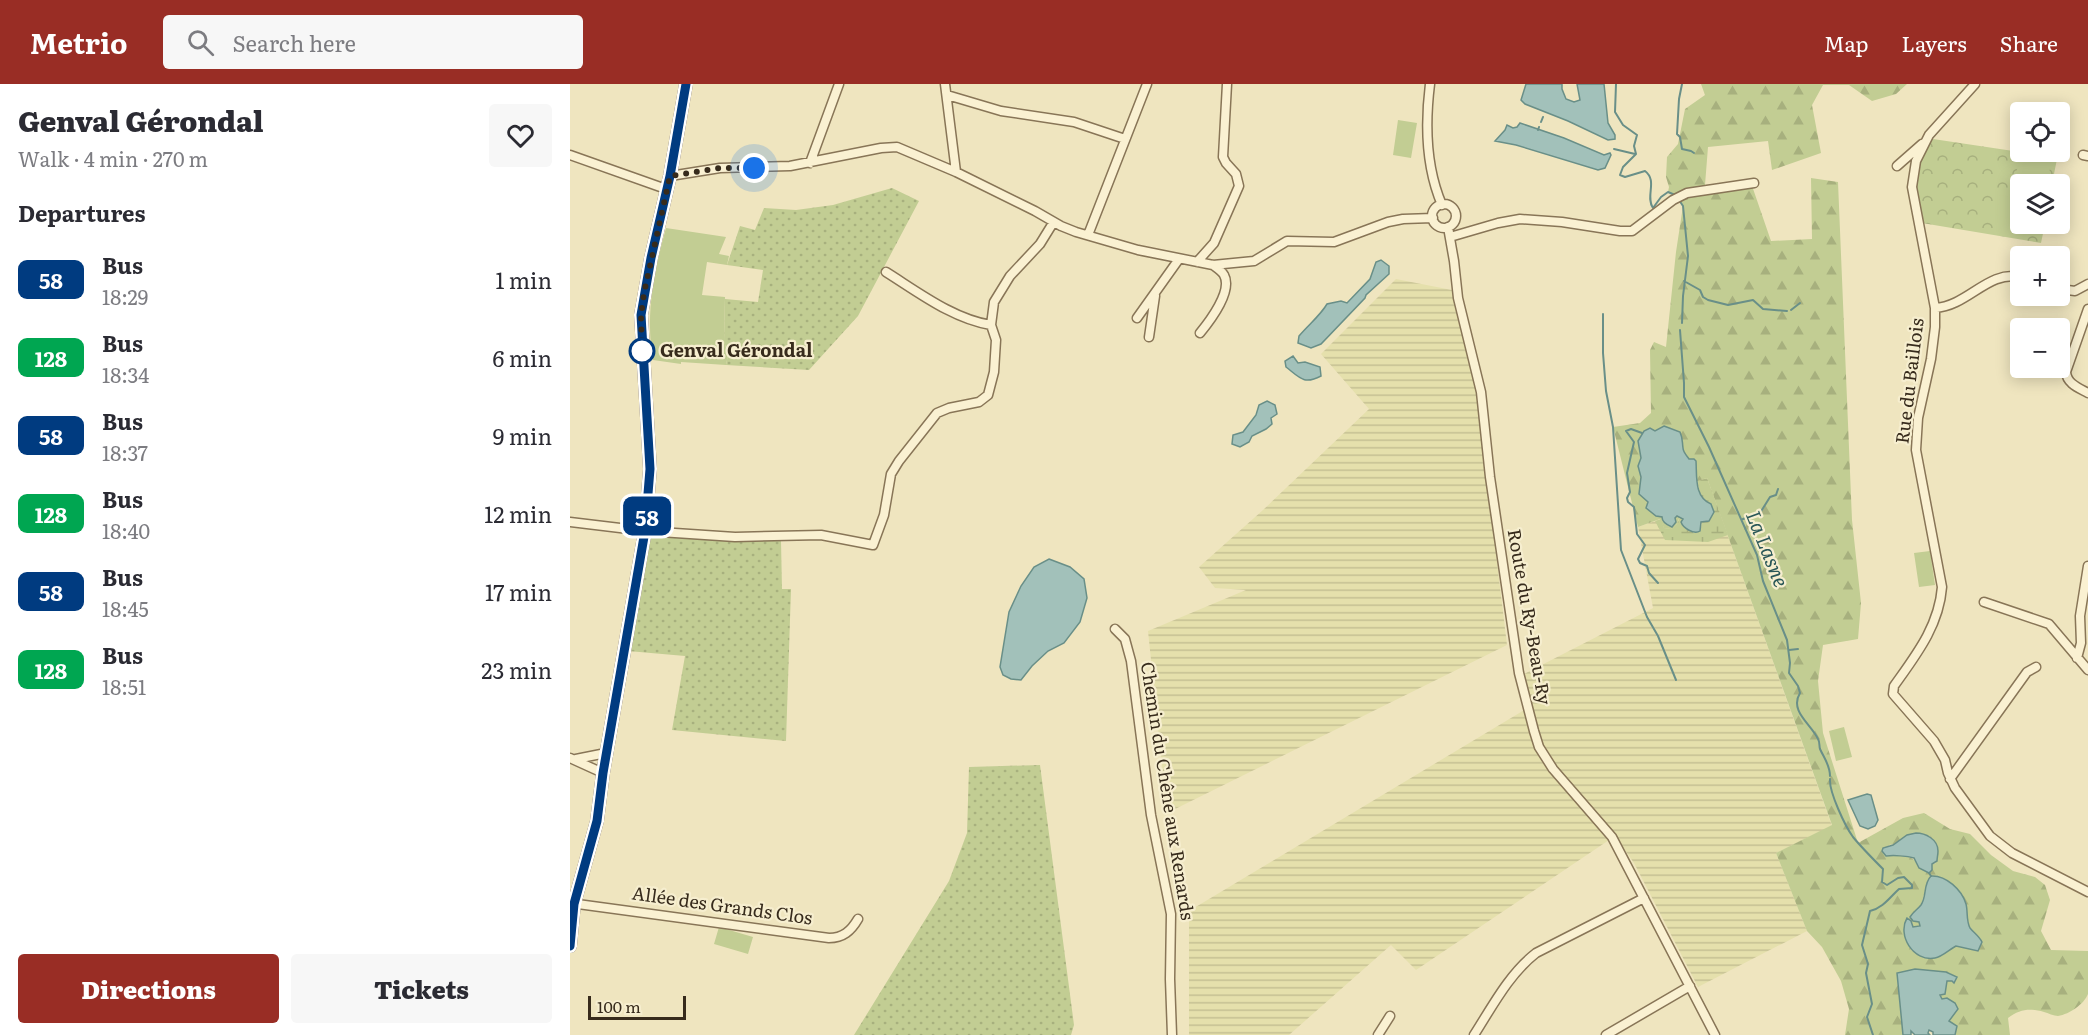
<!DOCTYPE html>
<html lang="en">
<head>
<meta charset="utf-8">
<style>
	:root { --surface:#fff; --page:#f7f7f7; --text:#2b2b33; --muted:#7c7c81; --accent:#992d25 }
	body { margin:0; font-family:Literata,serif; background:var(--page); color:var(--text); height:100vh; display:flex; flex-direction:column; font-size:22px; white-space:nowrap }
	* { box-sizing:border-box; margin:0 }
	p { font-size:20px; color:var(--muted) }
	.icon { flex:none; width:33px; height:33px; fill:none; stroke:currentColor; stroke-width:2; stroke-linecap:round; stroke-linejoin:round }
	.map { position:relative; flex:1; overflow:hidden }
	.sheet { display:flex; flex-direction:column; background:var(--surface); width:570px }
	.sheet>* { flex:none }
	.badge { padding:0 12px; border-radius:9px; font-size:21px; line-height:39px }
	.tools { position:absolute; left:1440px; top:18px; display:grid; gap:12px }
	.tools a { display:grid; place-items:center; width:60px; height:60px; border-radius:6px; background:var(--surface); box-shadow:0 3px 15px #0003; font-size:30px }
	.scale { position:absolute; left:18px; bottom:15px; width:98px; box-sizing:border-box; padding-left:6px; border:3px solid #372b1c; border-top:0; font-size:16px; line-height:21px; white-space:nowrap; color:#372b1c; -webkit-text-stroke:4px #f6eecf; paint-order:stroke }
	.you { position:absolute; width:30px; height:30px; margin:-15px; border:4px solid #fff; border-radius:50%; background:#1a73e8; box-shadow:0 0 0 9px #1a73e833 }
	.map>.badge { position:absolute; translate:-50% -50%; box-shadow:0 0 0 3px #fff }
	h2 { padding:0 18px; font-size:22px; line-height:54px }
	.round { display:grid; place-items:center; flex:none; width:63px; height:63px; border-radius:6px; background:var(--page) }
	.head { display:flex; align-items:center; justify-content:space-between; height:102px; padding:0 18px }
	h1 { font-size:28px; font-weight:800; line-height:45px }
	.cta { display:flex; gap:12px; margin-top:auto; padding:12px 18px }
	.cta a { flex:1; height:69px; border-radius:6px; background:var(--accent); color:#fff; font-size:24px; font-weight:800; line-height:69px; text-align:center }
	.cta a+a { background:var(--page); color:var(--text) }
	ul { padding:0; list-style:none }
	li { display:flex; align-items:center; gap:18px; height:78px; padding:0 18px }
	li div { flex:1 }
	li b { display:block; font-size:22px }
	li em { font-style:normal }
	li .badge { min-width:66px; font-weight:700; text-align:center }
	header { display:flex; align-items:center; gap:36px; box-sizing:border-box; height:84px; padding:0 30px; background:var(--accent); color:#fff }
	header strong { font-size:28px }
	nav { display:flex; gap:33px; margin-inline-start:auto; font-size:21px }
	.search { width:420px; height:54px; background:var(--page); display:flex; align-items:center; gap:15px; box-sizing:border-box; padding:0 21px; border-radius:6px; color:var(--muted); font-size:22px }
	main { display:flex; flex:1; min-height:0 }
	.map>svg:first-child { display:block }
	.farmland { fill:url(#farmland-rules) }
	.grass { fill:url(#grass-dots) }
	.forest { fill:url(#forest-firs); fill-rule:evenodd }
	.wetland { fill:url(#wetland-marsh) }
	.park { fill:url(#park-crowns) }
	.garden { fill:#c2cd93 }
	.water { fill:#a2c1ba; stroke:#698f88; stroke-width:1.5 }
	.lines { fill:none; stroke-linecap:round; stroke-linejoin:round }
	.stream { stroke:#698f88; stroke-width:2 }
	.minor-casing { stroke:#887557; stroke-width:11 }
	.major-casing { stroke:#56422b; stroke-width:14 }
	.minor { stroke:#faf1d2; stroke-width:8 }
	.major { stroke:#f4de95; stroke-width:10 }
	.line-casing { stroke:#fff; stroke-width:14 }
	.line { stroke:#003b80; stroke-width:9 }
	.walk { stroke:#372b1c; stroke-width:6; stroke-dasharray:0 10.8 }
	.stop-dot { fill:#fff; stroke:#003b80; stroke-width:3 }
	.labels { text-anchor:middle; stroke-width:4.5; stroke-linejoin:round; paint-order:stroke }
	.stop-label { font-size:18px; font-weight:bold; fill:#372b1c; stroke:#f6eecf; text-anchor:start }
	.street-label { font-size:18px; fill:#372b1c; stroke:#f6eecf }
	.water-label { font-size:20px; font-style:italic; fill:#2a5758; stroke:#f6eecf }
</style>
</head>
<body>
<header>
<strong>Metrio</strong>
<div class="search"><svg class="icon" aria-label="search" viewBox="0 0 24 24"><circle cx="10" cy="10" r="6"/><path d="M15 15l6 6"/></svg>Search here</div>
<nav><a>Map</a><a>Layers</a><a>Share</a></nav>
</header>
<main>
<section class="sheet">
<div class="head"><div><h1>Genval Gérondal</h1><p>Walk · 4 min · 270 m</p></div><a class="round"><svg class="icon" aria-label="heart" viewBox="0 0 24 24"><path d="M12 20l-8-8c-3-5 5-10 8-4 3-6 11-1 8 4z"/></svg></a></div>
<h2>Departures</h2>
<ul>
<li><span class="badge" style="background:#003b80;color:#fff">58</span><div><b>Bus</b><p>18:29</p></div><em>1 min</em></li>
<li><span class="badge" style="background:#00a651;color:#fff">128</span><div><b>Bus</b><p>18:34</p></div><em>6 min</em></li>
<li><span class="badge" style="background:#003b80;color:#fff">58</span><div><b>Bus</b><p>18:37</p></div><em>9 min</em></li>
<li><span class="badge" style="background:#00a651;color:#fff">128</span><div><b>Bus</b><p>18:40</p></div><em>12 min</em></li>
<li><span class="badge" style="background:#003b80;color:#fff">58</span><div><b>Bus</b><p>18:45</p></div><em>17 min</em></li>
<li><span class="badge" style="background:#00a651;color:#fff">128</span><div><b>Bus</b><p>18:51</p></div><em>23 min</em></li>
</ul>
<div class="cta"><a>Directions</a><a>Tickets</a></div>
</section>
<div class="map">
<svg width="1518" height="951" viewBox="0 0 1518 951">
	<defs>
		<pattern id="farmland-rules" width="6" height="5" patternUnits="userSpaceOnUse" patternTransform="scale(1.5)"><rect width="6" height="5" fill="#e5e0ac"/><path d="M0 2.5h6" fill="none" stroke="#c5c093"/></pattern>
		<pattern id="grass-dots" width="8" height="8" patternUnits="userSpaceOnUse" patternTransform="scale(1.5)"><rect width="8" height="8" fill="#c2cd93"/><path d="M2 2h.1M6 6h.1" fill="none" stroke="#a7b07e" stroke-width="1.8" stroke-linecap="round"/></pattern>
		<pattern id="forest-firs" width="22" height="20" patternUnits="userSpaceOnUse" patternTransform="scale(1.5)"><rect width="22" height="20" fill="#c2cd93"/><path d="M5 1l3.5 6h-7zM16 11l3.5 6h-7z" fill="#a7b07e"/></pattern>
		<pattern id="wetland-marsh" width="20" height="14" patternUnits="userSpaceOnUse" patternTransform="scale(1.5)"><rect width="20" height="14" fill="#c2cd93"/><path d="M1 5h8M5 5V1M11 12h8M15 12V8" fill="none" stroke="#a7b07e"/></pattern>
		<pattern id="park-crowns" width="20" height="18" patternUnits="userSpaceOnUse" patternTransform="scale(1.5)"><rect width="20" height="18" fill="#c2cd93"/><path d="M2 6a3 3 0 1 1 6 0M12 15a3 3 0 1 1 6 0" fill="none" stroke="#a7b07e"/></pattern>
	</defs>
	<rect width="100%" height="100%" fill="#efe5bf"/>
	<path class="farmland" d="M 826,195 L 882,206 L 886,218 L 909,317 L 916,387 L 937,561 L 597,729 L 578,547 L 676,506 L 645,504 L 629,483 L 693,426 L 799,325 L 751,270 Z
		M 1137,394 L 1262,742 L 1206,769 L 1237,847 L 1128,903 L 1064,779 L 1045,752 L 846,886 L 821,861 L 719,951 L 619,951 L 619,827 L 961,622 L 954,590 L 1083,524 L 1068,443 L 1091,435 L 1107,440 L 1122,399 Z"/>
	<path class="grass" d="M 322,104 L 349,117 L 288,232 L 239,286 L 156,281 L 158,271 L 154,257 L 155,215 L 188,218 L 193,186 L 157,181 L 170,142 L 185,146 L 194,124 L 226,126 L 263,121 Z
		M 77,447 L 171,452 L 211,457 L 212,505 L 221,505 L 216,657 L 102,646 L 115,572 L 58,567 Z
		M 470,681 L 504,941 L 501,951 L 284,951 L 379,797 L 397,749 L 399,683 Z"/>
	<path class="forest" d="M 1131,0 L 1337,0 L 1326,10 L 1302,17 L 1279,1 L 1253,1 L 1242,21 L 1251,69 L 1202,86 L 1198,57 L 1138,63 L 1135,101 L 1180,96 L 1201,157 L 1242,155 L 1241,94 L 1268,98 L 1282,436 L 1291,519 L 1288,555 L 1253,561 L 1248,597 L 1253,649 L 1288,759 L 1333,734 L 1354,729 L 1380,745 L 1400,750 L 1421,771 L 1443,787 L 1465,793 L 1475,801 L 1480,816 L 1471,847 L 1481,866 L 1518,867 L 1518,910 C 1514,920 1500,930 1488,932 C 1484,932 1478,929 1474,928 C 1460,924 1450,925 1438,934 L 1440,951 L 1385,951 L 1387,942 L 1378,937 L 1387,925 L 1385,919 L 1372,915 L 1370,911 L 1375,910 L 1377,897 L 1383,897 L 1384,899 L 1381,890 L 1376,888 L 1327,890 L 1333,951 L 1275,951 L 1279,925 L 1271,897 L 1252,863 L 1237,847 L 1206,769 L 1262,741 L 1137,394 L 1122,399 L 1107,440 L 1101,445 L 1094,444 L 1090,435 L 1068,443 L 1043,343 L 1070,339 L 1081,329 L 1080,266 L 1084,258 L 1096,263 L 1106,168 L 1113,122 L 1105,111 L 1098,108 L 1099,103 L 1096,93 L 1097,73 L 1108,60 L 1115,25 L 1135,11 ZM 1360,752 C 1368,767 1367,762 1366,779 L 1362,780 L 1361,783 L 1349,781 C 1342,770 1328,771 1316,772 L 1319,761 ZM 1355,807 L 1392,812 L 1395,818 L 1399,842 L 1412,858 L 1408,867 L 1386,862 L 1371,872 L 1341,866 L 1334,851 L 1342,839 L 1343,843 L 1350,842 L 1349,838 L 1343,837 L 1340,832 L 1351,821 Z"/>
	<path class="wetland" d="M 1137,394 L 1158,451 L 1138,458 L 1095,456 L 1085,437 L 1091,435 L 1094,444 L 1101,445 L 1107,440 L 1110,433 L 1113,435 L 1113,442 L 1124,449 L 1131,443 L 1133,436 L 1135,437 L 1140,433 L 1142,426 C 1135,416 1128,410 1128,397 Z"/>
	<path class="park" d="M 1363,55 L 1450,68 L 1488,70 L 1482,100 L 1450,100 L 1450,140 L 1475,140 L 1471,159 L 1352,139 L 1345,107 L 1349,77 Z"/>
	<path class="garden" d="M 828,36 L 847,39 L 841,74 L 823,71 Z
		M 1450,68 L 1482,74 L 1477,100 L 1450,100 L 1450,104 L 1444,102 Z
		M 1430,111 L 1450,116 L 1450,137 L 1426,131 Z
		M 96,144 L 156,153 L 149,170 L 159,172 L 157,181 L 137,178 L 132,211 L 155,213 L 154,257 L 158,271 L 156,281 L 111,278 L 111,280 L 83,276 C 75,231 84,187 96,144 Z
		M 1360,467 L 1365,501 L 1349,503 L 1344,469 Z
		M 1274,643 L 1282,673 L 1266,677 L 1259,647 Z
		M 149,843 L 183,853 L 178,870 L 144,860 Z"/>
	<path class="water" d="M 956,0 L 992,0 L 992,5 L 996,15 L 1004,18 L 1010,16 L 1007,0 L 1034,0 L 1038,39 L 1045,51 L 1045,55 L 1038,56 L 998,37 L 955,20 L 951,16 Z
		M 950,39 L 994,54 L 1034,71 L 1040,69 L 1041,71 L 1035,84 L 1028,86 L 946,61 L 925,57 L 935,46 L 937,41 L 943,44 L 947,43 Z
		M 811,176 L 819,182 L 819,190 L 796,211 L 795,214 L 751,260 L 741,264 L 728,259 L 729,252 C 738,241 750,232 757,220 L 771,217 L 777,219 L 800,195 L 806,178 Z
		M 723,272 L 728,279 L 735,278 L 750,283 L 751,292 C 734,301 730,294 716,283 L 715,277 Z
		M 697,317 L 705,321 L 707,330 L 701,334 L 702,340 L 696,345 L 682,352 L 679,358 L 670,363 L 662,360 L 663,351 L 673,348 L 686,331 L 689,321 Z
		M 1094,342 L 1110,348 C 1113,355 1112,357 1113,364 C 1113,368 1117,372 1119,375 L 1124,375 L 1126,377 C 1127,392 1124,413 1141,420 L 1144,428 L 1139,437 L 1131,438 L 1130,447 C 1124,451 1113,444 1111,438 L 1113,435 L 1107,432 L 1105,434 L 1106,438 L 1102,443 C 1097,441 1092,438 1092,433 L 1086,432 L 1076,424 L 1078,418 L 1069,410 L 1071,393 L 1068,382 L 1071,374 L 1068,357 L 1074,347 L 1080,344 L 1085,347 Z
		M 479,475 L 500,483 L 514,495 L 517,514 L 510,538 L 494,559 L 478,567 L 462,582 L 451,596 L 441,595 L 433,591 L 430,583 L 439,528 L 451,502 L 464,483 Z
		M 1297,710 L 1301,711 L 1308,736 L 1305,742 L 1298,745 L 1290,742 L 1278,716 Z
		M 1346,749 C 1355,749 1368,755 1368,767 C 1368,771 1367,774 1367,777 L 1362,780 L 1362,786 L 1359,789 L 1349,784 L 1344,774 C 1337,772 1324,771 1316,772 L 1312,767 L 1313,764 L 1323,761 L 1337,751 Z
		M 1361,792 C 1376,791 1392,806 1396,820 C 1398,827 1396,837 1400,844 C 1404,849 1409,852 1412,858 L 1408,867 L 1386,862 C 1380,865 1372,873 1365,874 C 1343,878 1327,851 1337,834 L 1341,837 L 1343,843 L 1350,842 L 1349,838 L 1343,837 L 1340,833 C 1343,828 1347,826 1351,821 C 1357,812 1353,800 1361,792 Z
		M 1345,885 L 1376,888 L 1387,893 L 1384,899 L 1382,897 L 1377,897 L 1375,910 L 1370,911 L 1372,915 L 1377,914 L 1385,919 L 1388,925 L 1379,937 L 1387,942 L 1385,951 L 1363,951 L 1363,948 L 1359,946 L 1358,949 L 1360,951 L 1345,951 L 1341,947 L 1341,951 L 1333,951 L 1327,889 Z"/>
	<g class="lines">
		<path class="stream" d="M 1046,0 L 1045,28 L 1053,41 L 1067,51 L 1064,62 L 1066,70 L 1053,83 L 1050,91 L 1055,93 L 1075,87 C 1088,97 1075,112 1083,124 L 1091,113 L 1098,108 L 1105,111
			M 1112,0 L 1109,15 L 1107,50 L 1110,53 L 1112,65 L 1121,67 L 1124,69
			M 971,38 L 973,33
			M 968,46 L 969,43
			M 1044,65 L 1065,70
			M 1109,116 L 1113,122 L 1118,172 L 1113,212 L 1112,239
			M 1114,197 L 1130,206 L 1133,213 L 1138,216 L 1158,221 L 1183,216 L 1193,225 L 1217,227
			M 1221,226 L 1230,219
			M 1033,230 L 1033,269 L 1036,307 L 1043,343 L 1051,466 L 1077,533 L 1088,552 L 1106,596
			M 1110,246 L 1114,299 L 1114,313 L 1139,363 L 1187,471 L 1193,497 L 1217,556 L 1220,579 L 1219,589 L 1228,602 L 1230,609 C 1219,627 1241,640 1248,655 C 1250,658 1249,662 1250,665 C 1254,674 1260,681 1260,692
			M 1072,349 L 1061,345 L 1056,347 L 1064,358 L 1057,389 L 1060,408 L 1057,414 L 1058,418 L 1064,423 L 1067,450 L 1075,461 L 1068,475 L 1070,479 L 1077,482 L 1079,489 L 1088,499
			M 1173,435 L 1190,429 L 1200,413 L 1206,411 L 1208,405
			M 1219,566 L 1228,565
			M 1260,695 C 1259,708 1275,742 1283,753 C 1292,764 1303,775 1313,785 L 1312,798 L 1317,801 L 1328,794 L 1334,793 L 1342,801 L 1342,804 L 1329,805 C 1320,813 1313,824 1300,827 L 1292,861 L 1298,880 L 1296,889 L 1302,920 L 1297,933 L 1303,951
			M 1359,789 L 1361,792"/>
		<defs>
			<path id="minor" d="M 375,0 L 386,88
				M 860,0 C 855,40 856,84 872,121
				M 1405,0 L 1359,51 L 1346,77 L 1342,103 L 1365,224 L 1365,243 L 1361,275 L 1348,334 L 1346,366 L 1372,503 C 1369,542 1346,571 1324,602 L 1323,610 L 1364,657 L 1375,676 L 1378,689 L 1385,704 L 1420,752 L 1442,769 L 1518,808
				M 377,11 L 431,27 L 504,38 L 555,55
				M 0,71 L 96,105
				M 1513,71 L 1518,72
				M 240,79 L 269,0
				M 1327,82 L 1352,60
				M 100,92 L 150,84 L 220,82 L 311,64 L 327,63 L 386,88 L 465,127 L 491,142 L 506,148 L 568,166 L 643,181 L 684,177 L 717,157 L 764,158 L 818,138 L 833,135 L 863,134
				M862 132a12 12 0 1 1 24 0a12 12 0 1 1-24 0Z
				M 878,143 L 884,177 L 888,214 L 911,308 L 920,393 L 949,589 L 964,647 L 969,663 L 983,685 L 1042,753 L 1145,951
				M 518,151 L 577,0
				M 880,153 L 928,139 L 950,135 L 992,138 L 1050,147 L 1062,147 L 1103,116 L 1117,109 L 1184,99
				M 627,178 L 644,159 L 669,102 L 666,90 L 656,79 L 653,73 L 657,0
				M 316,188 C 348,208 383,235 421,241
				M 1490,205 L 1505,207 L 1518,200
				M 1365,224 C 1398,222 1418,186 1450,193
				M 1518,225 L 1496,288 C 1497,300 1509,304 1518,309
				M 567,234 L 609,175
				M 630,249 C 639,238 663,207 654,191 C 652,187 647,184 643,181
				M 579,253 L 585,212
				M 0,438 L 75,447 L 165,453 L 251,451 L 303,461 L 314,431 L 321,390 L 329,377 L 367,329 L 379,324 L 409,318 L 418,311 L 424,288 L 426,256 L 421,241 L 424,218 L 440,192 L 470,160 L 483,139
				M 1414,518 L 1479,540 L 1518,586
				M 545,545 L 555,555 L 561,577 L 581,731 L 601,830 L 600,895 L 602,951
				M 1507,574 L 1511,559 L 1510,532 L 1518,482
				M 0,674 L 33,689
				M 6,675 L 36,669
				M 1380,695 L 1457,588 L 1466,583
				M 0,819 L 259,854 C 273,854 281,847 288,835
				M 808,951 L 820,932
				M 904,951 C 922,923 939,890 966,869 L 1074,814
				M 1036,951 L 1120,902"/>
			<path id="major" d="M 0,862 L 4,820 L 27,737 L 33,689 L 75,447 L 80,385 L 71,231 L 81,174 L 100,92 L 116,0"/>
		</defs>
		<use href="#minor" class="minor-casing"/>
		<use href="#major" class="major-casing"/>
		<use href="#minor" class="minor"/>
		<use href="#major" class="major"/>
	</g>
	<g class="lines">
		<defs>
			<path id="line" d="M 0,862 L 4,820 L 27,737 L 33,689 L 75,447 L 80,385 L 71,231 L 81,174 L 100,92 L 116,0"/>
		</defs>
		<use href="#line" class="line-casing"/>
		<use href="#line" class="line"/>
		<path class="walk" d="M 72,267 L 71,231 L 74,209 L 100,92 L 150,84 L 184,84"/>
	</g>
	<circle class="stop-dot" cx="72" cy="267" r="12"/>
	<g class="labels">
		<g class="stop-label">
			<text x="90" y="273">Genval Gérondal</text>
		</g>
		<g class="street-label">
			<text transform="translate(1340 297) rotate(-83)" y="6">Rue du Baillois</text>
			<text transform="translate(959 533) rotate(80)" y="6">Route du Ry-Beau-Ry</text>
			<text transform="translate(597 707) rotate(81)" y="6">Chemin du Chêne aux Renards</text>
			<text transform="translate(152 822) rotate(8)" y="6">Allée des Grands Clos</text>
		</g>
		<g class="water-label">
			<text transform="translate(1197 465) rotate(68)" y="7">La Lasne</text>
		</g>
	</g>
</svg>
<div class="tools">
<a><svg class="icon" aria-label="locate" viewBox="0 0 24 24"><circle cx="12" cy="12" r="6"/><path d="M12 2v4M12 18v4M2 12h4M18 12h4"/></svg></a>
<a><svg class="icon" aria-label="layers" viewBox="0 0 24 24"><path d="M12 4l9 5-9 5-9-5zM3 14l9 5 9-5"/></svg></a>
<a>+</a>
<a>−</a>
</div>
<div class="scale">100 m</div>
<div class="you" style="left:184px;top:84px"></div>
<b class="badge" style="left:77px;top:432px;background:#003b80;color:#fff">58</b>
</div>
</main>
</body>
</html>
